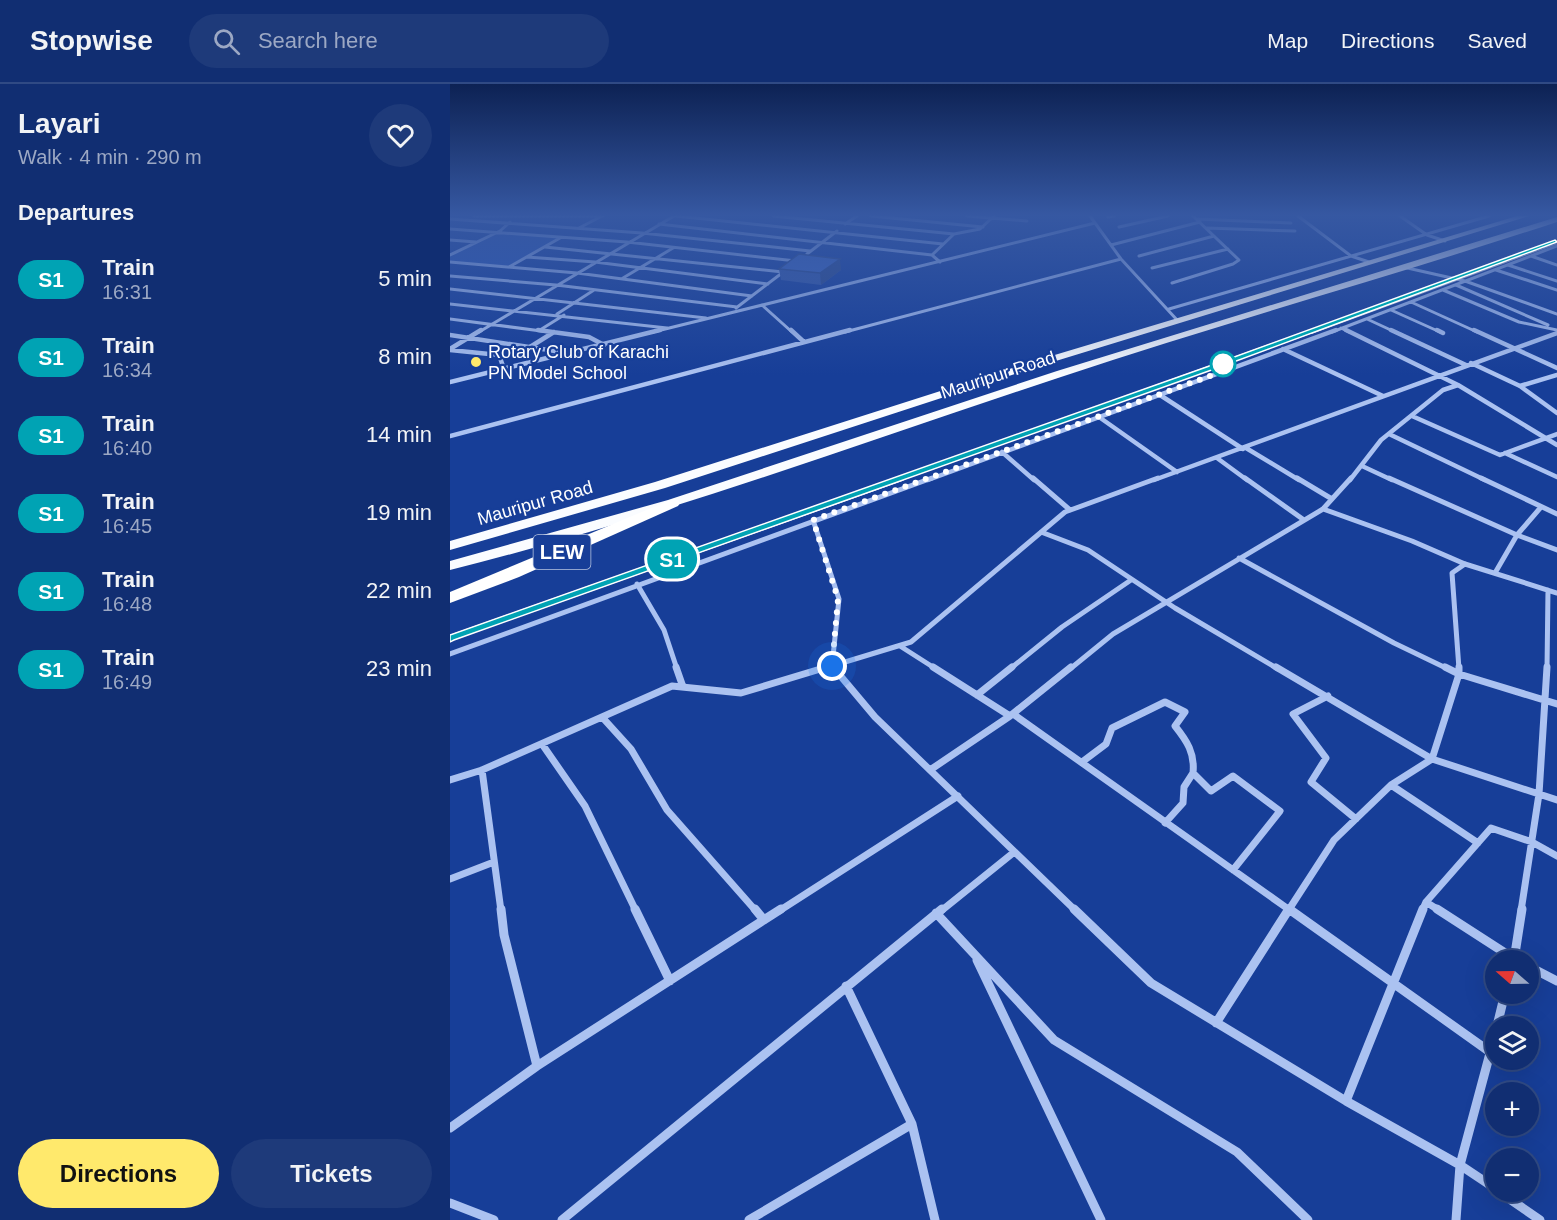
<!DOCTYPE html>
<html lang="en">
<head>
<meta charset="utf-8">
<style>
	:root { --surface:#112e72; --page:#1e3a7a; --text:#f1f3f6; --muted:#9ca8c4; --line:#304a84; --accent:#ffe96c }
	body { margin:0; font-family:Arial,sans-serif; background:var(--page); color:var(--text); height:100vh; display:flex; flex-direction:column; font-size:22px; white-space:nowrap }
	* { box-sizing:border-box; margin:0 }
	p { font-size:20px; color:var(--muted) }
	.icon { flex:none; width:33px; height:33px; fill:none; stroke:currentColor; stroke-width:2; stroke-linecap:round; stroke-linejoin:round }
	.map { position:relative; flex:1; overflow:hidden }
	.details { display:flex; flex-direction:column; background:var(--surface); width:450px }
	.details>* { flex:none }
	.badge { padding:0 12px; border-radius:20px; font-size:21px; line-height:39px }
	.needle { width:39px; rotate:290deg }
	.tools { position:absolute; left:1035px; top:866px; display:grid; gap:12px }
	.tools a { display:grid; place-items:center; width:54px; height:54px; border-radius:50%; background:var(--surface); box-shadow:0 6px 24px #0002,0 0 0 2px var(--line); font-size:30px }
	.you { position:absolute; width:30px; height:30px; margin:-15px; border:4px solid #fff; border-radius:50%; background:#1a73e8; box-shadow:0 0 0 9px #1a73e833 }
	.map>.badge { position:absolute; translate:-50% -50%; box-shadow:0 0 0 3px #fff }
	h2 { padding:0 18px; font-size:22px; line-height:54px }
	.round { display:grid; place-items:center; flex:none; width:63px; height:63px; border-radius:32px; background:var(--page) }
	.head { display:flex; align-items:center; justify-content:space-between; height:102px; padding:0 18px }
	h1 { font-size:28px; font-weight:800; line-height:45px }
	.action { display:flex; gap:12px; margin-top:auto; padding:12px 18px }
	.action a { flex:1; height:69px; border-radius:36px; background:var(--accent); color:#111; font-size:24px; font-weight:800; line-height:69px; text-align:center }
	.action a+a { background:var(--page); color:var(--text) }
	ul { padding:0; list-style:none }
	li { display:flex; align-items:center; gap:18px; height:78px; padding:0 18px }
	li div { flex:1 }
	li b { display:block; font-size:22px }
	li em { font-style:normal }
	li .badge { min-width:66px; font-weight:700; text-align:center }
	header { display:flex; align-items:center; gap:36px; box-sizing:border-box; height:84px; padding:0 30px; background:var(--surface); border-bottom:2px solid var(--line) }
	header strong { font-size:28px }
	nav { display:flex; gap:33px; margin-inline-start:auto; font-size:21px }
	.search { width:420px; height:54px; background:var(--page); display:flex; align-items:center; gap:15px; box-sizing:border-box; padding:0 21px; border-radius:33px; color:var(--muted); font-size:22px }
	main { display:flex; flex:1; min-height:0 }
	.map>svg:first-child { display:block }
	.green { fill:#2b57b6 }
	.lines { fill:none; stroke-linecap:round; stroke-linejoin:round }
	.minor-far4 { stroke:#abc2f1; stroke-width:3 }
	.minor-far3 { stroke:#abc2f1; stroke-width:4.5 }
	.minor-far2 { stroke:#abc2f1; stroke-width:5 }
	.minor-far1 { stroke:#abc2f1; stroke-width:7 }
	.minor { stroke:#abc2f1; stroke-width:9 }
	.trunk { fill:#fafcff; fill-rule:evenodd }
	.motorway { fill:#fff; fill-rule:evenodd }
	.rail-far2-casing { stroke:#fff; stroke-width:4 }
	.rail-far1-casing { stroke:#fff; stroke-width:4.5 }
	.rail-casing { stroke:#fff; stroke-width:6 }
	.rail-far2 { stroke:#173e98; stroke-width:2; stroke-dasharray:8; stroke-linecap:butt }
	.rail-far1 { stroke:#173e98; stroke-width:3; stroke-dasharray:10; stroke-linecap:butt }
	.rail { stroke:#173e98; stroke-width:4; stroke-dasharray:12; stroke-linecap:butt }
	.wall { fill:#3759a5 }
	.shaded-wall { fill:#2d4986 }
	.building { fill:#4068c0; stroke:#2d4986; stroke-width:1.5 }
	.line { fill:#00a3b4; stroke:#fff; stroke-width:1.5 }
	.walk { stroke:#fff; stroke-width:6; stroke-dasharray:0 10.8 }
	.poi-dot { fill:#ffe96c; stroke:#173e98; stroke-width:2 }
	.stop-dot { fill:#fff; stroke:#00a3b4; stroke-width:3 }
	.labels { text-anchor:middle; stroke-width:4.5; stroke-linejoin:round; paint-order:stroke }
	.far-poi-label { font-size:18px; fill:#fff; stroke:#173e98; text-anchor:start }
	.far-street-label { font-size:18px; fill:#fff; stroke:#173e98 }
	.shield { fill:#173e98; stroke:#b9c5e0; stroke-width:1.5 }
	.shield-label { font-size:20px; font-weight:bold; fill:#fff }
</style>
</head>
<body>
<header>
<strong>Stopwise</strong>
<div class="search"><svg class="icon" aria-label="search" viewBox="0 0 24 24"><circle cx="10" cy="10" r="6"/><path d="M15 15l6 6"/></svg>Search here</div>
<nav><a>Map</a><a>Directions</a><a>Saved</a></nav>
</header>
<main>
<section class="details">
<div class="head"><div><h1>Layari</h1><p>Walk · 4 min · 290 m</p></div><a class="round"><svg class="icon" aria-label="heart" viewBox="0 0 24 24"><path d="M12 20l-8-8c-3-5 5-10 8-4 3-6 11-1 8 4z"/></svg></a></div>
<h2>Departures</h2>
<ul>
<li><span class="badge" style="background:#00a3b4;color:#fff">S1</span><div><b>Train</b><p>16:31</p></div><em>5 min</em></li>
<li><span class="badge" style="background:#00a3b4;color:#fff">S1</span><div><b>Train</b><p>16:34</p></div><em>8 min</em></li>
<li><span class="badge" style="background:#00a3b4;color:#fff">S1</span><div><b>Train</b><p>16:40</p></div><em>14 min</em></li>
<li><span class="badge" style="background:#00a3b4;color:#fff">S1</span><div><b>Train</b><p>16:45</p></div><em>19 min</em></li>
<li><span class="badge" style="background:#00a3b4;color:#fff">S1</span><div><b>Train</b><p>16:48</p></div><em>22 min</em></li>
<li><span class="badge" style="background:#00a3b4;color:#fff">S1</span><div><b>Train</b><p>16:49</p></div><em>23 min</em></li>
</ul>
<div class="action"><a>Directions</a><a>Tickets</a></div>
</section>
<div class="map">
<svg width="1107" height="1136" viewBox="0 0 1107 1136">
	<rect width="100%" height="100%" fill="#173e98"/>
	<path class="green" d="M 46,149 L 111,154 L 58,183 L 0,178 L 0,171 Z"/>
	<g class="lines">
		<path class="minor-far4" d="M 24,132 L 153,132
			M 226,132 L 493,160
			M 323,132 L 504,150
			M 421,132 L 533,143
			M 517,132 L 577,137
			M 640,132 L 671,175 L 728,237
			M 848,132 L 901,172 L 919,178
			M 950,132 L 977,151 L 995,157
			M 658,133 L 664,132
			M 0,135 L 192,149 L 360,167
			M 747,135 L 841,139
			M 209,140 L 482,171 L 490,178
			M 395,140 L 407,132
			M 669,143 L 718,132
			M 129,144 L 150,133
			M 757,144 L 845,147
			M 0,145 L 177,158 L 346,177
			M 0,156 L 26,158
			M 661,161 L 750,138
			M 95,163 L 333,188
			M 357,170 L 387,147
			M 0,171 L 50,147 L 60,138
			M 482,171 L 504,150 L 530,145 L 544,132
			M 689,172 L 764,152
			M 1081,172 L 1107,181
			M 77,173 L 145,178 L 318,200
			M 0,178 L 127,189 L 302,212
			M 1058,181 L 1107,197
			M 59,183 L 110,154
			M 953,183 L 1015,197 L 1107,230
			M 702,184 L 778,165
			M 1046,186 L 1107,206
			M 0,192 L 106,201 L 287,223
			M 173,194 L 223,164
			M 722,199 L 783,180 L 789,176 L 743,132
			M 1006,201 L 1098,241
			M 0,205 L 256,234
			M 993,206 L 1069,238 L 1107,246
			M 961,218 L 1027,248
			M 0,220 L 217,244
			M 312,221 L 342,248
			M 286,224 L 332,189
			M 719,225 L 1039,132
			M 941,226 L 990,248
			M 107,230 L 144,206
			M 0,235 L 99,248
			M 917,235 L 945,248
			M 891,244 L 899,248
			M 90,246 L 114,231
			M 29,248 L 224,132
			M 203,248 L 645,139
			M 395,248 L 671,175
			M 882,248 L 1107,162"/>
		<path class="minor-far3" d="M 88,246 L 139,253 L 154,261
			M 341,246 L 354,258
			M 896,246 L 1008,301 L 1107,361
			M 941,246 L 1016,281
			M 987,246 L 993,249
			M 1024,246 L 1107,284
			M 0,251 L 118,269
			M 80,263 L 104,248
			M 0,265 L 31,246
			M 833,265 L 933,312
			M 0,266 L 49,271 L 54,285
			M 1021,279 L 1070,302 L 1107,329
			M 0,298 L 210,246
			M 1070,302 L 1107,291
			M 710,311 L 793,365
			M 962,332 L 1050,371 L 1107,350
			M 649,333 L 727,388
			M 939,350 L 1035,396
			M 0,352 L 400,246
			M 796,364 L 849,396
			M 552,368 L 584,396
			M 1055,369 L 1107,393
			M 767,374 L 797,396
			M 912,382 L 942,396
			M 478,396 L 886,246
			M 704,396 L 1107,249
			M 900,396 L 931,356 L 993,306 L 1008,301"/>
		<path class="minor-far2" d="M 583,394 L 620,426
			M 795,394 L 854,436
			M 847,394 L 882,415
			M 939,394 L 1067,451 L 1107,466
			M 1031,394 L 1107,430
			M 873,425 L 962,457 L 1015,480 L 1107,509
			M 363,436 L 389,515 L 382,582 L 384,585
			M 591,448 L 638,466 L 725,524 L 828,585
			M 789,474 L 944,559 L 998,585
			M 1045,489 L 1067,451 L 1091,423
			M 187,500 L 214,546 L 227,585
			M 450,562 L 486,585
			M 0,570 L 482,394
			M 372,585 L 461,558 L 615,428 L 708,394
			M 560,585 L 612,543 L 681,496
			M 620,585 L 663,550 L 873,425 L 901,394
			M 1009,585 L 1002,489 L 1015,480
			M 1097,585 L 1098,506"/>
		<path class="minor-far1" d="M 226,583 L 233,603
			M 383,583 L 425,633 L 626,827
			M 483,583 L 560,632
			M 826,583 L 982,675 L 1107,716
			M 995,583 L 1009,590 L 1107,620
			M 527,611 L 562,583
			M 878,612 L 843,630 L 876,674 L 861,698 L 906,735
			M 563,630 L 841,827
			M 152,633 L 181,665 L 217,726 L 306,827
			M 92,660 L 135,722 L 186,827
			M 632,678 L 656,660 L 662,644 L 715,618 L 735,628 L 725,642 C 737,657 745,669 743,689
			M 32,686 L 51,827
			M 480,686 L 560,632 L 621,583
			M 0,696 L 32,686 L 222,602 L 291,609 L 377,583
			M 941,701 L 1028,759
			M 715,739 L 733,719 L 734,703 L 743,689 L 761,707 L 783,692 L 830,727 L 783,786
			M 0,795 L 44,778
			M 976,818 L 990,827
			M 329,827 L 508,712
			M 491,827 L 563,769
			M 838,827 L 884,756 L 941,701 L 982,675 L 1009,590 L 1009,583
			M 972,827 L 976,818 L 1041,744 L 1082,758 L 1107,772
			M 1071,827 L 1089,710 L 1097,583"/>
		<path class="minor" d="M 51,825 L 54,851 L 87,982
			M 185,825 L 220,897
			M 305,825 L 314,836
			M 624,825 L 701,899 L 896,1017 L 1010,1081 L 1046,1105
			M 839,825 L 1040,968
			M 987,825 L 1066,876
			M 486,829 L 604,956 L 787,1068 L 858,1136
			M 527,876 L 651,1136
			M 1064,876 L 1072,825
			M 1078,882 L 1107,897
			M 396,902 L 462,1040 L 485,1136
			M 766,939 L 839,825
			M 1047,942 L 1055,909
			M 896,1017 L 973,825
			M 0,1044 L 87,982 L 331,825
			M 1048,1107 L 1090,1136
			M 0,1119 L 44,1136
			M 112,1136 L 492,825
			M 299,1136 L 462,1040
			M 1006,1136 L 1010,1081 L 1046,947"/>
		<path class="trunk" d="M 1067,132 L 1079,132 L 596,280 L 215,404 L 0,466 L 0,457 L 205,398 L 588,276 Z
			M 1107,133 L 1107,138 C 943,192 776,238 611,293 C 409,360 208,434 0,486 L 0,477 L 218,416 L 607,287 Z"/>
		<path class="motorway" d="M 223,415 L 228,416 L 230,419 L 228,422 L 69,493 L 0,519 L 0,508 Z"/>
		<defs>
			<path id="rail-far2" d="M 861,248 L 1107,158"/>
			<path id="rail-far1" d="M 447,396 L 865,246"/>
			<path id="rail" d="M 0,554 L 452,394"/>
		</defs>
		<use href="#rail-far2" class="rail-far2-casing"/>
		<use href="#rail-far1" class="rail-far1-casing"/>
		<use href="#rail" class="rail-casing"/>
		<use href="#rail-far2" class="rail-far2"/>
		<use href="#rail-far1" class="rail-far1"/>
		<use href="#rail" class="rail"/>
	</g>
	<path class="wall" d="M 329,185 L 391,186 L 371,201 L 331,196 Z"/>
	<path class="shaded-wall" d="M 390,175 L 391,186 L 371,201 L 370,189 Z"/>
	<path class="building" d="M 349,170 L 390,175 L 370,189 L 329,185 Z"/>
	<linearGradient id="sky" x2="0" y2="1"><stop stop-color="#0d2254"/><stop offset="0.45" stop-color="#3658a2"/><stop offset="1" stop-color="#3658a2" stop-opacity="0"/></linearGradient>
	<rect width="1107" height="291" fill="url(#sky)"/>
	<path class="line" d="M 1105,156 L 1107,158 L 770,283 L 4,556 L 0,558 L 0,551 L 765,280 Z"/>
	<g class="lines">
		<path class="walk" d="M 382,582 L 388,515 L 363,436 L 771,288 L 773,280"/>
	</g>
	<circle class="poi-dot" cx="26" cy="278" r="6"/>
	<circle class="stop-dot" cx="773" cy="280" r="12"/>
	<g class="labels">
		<g class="far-poi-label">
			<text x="38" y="274">Rotary Club of Karachi<tspan x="38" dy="21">PN Model School</tspan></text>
		</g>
		<g class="far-street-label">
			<text transform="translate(548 291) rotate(-18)" y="6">Mauripur Road</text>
			<text transform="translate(85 419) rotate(-16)" y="6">Mauripur Road</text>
		</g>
		<rect class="shield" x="83.5" y="451" width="57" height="34" rx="4.5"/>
		<g class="shield-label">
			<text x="112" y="475">LEW</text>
		</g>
	</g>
</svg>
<div class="tools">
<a><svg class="needle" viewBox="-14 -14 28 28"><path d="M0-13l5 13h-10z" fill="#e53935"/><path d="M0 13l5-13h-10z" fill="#9ca8c4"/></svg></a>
<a><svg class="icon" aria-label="layers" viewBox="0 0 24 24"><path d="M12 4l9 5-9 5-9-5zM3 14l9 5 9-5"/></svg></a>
<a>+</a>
<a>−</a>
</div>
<div class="you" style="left:382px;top:582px"></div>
<b class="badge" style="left:222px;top:475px;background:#00a3b4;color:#fff">S1</b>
</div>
</main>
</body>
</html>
